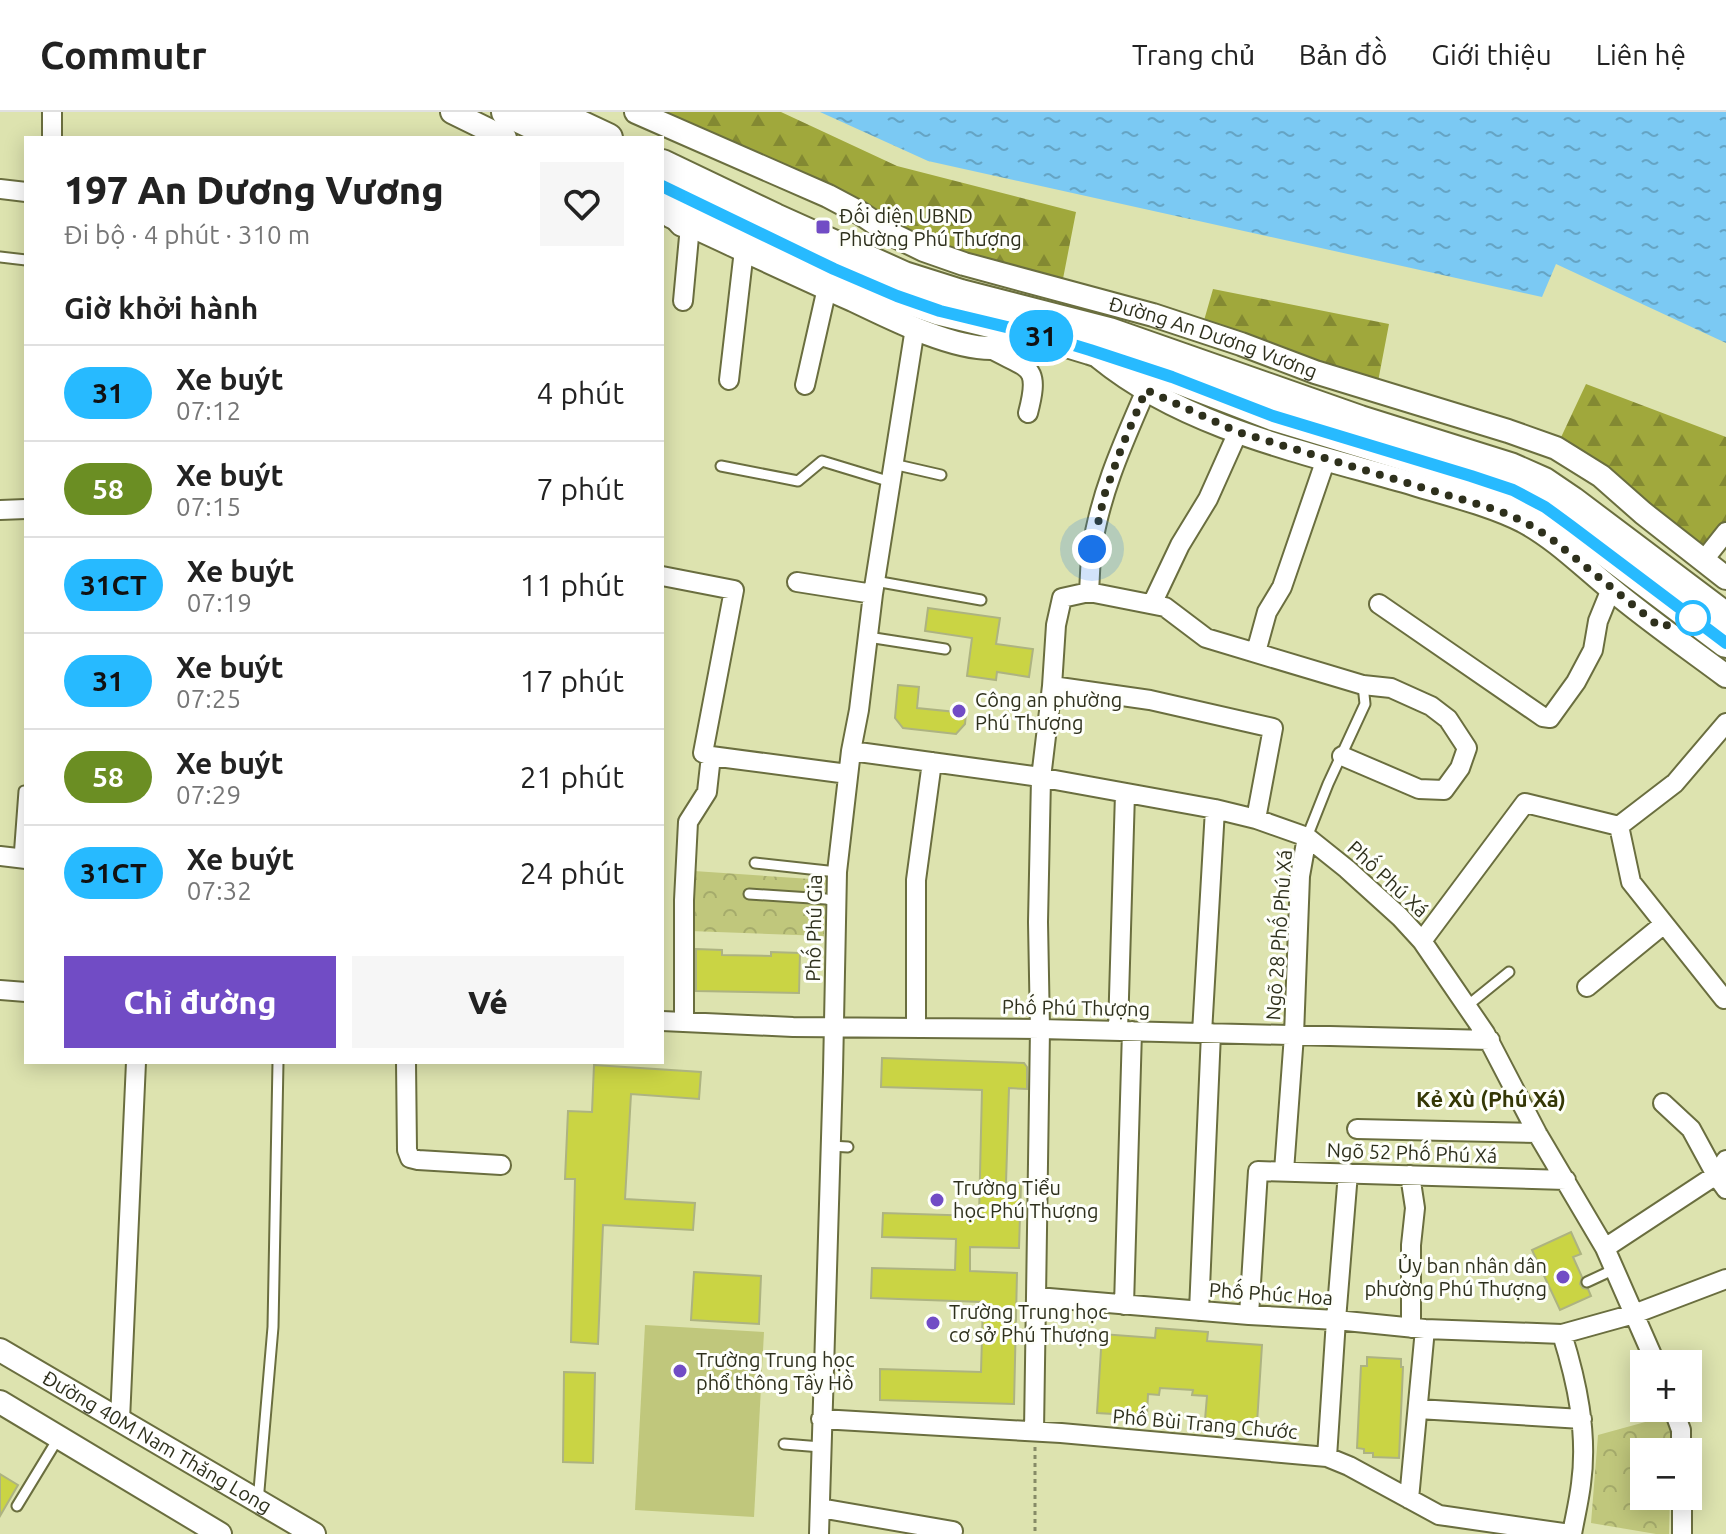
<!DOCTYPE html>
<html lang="vi">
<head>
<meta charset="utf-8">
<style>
	:root { --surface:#fff; --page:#f6f6f6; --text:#222; --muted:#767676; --line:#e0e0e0; --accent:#714cc5 }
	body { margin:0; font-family:Ubuntu,sans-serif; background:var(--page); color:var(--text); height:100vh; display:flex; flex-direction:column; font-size:30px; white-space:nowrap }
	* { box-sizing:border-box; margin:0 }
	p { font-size:26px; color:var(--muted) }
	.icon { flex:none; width:44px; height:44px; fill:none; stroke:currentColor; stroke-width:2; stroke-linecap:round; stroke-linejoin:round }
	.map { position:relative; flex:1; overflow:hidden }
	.panel { position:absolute; left:24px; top:24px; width:640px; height:928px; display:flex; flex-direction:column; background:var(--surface); border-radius:0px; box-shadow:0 4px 20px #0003 }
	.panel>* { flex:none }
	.badge { padding:0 16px; border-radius:26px; font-size:28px; line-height:52px }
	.buttons { position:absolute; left:1630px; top:1238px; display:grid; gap:16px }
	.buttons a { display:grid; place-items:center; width:72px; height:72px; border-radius:0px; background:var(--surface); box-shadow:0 4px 20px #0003; font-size:40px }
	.you { position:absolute; width:40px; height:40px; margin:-20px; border:6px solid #fff; border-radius:50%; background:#1a73e8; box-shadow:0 0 0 12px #1a73e833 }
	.map>.badge { position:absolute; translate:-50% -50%; box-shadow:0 0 0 4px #fff }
	h2 { padding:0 40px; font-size:30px; line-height:72px }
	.round { display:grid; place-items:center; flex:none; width:84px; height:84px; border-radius:0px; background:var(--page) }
	.head { display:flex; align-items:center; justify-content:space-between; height:136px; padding:0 40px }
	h1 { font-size:38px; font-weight:800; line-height:60px }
	.primary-button { display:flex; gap:16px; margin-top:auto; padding:16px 40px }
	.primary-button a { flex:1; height:92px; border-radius:0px; background:var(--accent); color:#fff; font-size:32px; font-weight:800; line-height:92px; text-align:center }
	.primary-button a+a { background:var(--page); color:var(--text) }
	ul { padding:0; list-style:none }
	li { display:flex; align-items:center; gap:24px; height:96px; padding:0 40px; border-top:2px solid var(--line) }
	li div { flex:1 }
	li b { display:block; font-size:30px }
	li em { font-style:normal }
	li .badge { min-width:88px; font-weight:700; text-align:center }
	header { display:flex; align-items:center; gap:48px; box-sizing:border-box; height:112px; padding:0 40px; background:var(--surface); border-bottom:2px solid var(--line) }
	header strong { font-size:38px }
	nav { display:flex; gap:44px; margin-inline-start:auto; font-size:28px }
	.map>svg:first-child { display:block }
	.grass { fill:#c0c77c }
	.forest { fill:url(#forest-firs) }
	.park { fill:url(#park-crowns) }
	.water { fill:url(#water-ripples) }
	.building { fill:#cad444; stroke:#adb381; stroke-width:2 }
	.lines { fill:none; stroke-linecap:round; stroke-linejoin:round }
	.service-casing { stroke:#6a6e3f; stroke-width:13 }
	.minor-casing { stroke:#6a6e3f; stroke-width:22 }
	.tertiary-casing { stroke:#6a6e3f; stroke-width:26 }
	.primary-casing { stroke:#6a6e3f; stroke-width:32 }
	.path { stroke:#868a66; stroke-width:3; stroke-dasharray:4 4; stroke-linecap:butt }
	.service { stroke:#fff; stroke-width:9 }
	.minor { stroke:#fff; stroke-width:18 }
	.tertiary { stroke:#fff; stroke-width:22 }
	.primary { stroke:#fff; stroke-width:28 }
	.line-casing { stroke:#fff; stroke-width:18 }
	.line { stroke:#27baff; stroke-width:12 }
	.walk { stroke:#2e301c; stroke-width:8; stroke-dasharray:0 14.4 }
	.poi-dot { fill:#714cc5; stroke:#fefffa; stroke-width:3 }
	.stop-dot { fill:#fff; stroke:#27baff; stroke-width:4 }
	.labels { text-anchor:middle; stroke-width:6; stroke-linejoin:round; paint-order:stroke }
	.poi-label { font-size:20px; fill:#2e301c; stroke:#fefffa; text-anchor:start }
	.street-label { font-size:20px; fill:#2e301c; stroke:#fefffa }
	.neighbourhood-label { font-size:22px; font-weight:bold; fill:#343705; stroke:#fefffa }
</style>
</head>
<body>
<header>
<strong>Commutr</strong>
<nav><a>Trang chủ</a><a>Bản đồ</a><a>Giới thiệu</a><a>Liên hệ</a></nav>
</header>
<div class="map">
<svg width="1726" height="1422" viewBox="0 0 1726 1422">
	<defs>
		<pattern id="forest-firs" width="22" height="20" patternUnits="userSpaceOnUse" patternTransform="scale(2)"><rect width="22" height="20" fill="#a0a83c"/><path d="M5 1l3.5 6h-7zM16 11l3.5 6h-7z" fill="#838932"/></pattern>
		<pattern id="park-crowns" width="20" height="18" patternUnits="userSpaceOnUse" patternTransform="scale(2)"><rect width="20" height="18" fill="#c0c77c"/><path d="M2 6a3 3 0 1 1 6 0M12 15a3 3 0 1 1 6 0" fill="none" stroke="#a5ab6b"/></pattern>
		<pattern id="water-ripples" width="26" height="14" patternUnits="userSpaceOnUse" patternTransform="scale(2)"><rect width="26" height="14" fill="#7bc9f3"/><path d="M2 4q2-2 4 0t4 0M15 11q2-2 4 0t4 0" fill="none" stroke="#65a4c4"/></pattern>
	</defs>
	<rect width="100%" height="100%" fill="#dde3af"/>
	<path class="grass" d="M 645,1213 L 764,1220 L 754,1405 L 635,1398 Z"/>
	<path class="forest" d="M 642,0 L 781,0 L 897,54 L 1076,100 L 1061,177 L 924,138 Z
		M 1213,177 L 1389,212 L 1376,280 L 1201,219 Z
		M 1586,272 L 1726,325 L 1726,420 L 1703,449 L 1556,336 Z"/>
	<path class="park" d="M 694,759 L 826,768 L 824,824 L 690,819 Z
		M 1667,1304 L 1671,1315 L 1671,1340 L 1644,1340 L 1644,1384 L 1670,1384 L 1669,1422 L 1656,1422 L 1591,1411 L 1598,1323 Z"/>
	<path class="water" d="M 820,0 L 1726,0 L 1726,231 L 1556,152 L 1542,185 L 928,49 Z"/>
	<path class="building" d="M 928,496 L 1000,506 L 996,532 L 1033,537 L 1029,565 L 997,560 L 996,568 L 967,564 L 972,526 L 925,519 Z
		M 898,573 L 919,575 L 917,596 L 966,601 L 965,612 L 956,622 L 903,616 L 895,606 Z
		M 696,837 L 722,838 L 722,843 L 771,844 L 771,840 L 800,841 L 799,881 L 696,879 Z
		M 882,946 L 1024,951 L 1027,955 L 1027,977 L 1009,976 L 1006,1071 L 1021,1071 L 1019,1136 L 970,1135 L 970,1159 L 1017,1161 L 1014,1292 L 880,1288 L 880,1257 L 981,1260 L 983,1190 L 871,1186 L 872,1156 L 955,1158 L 956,1127 L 882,1125 L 883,1101 L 979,1104 L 982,978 L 881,975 Z
		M 594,953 L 701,960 L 699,987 L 631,982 L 625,1087 L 695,1091 L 693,1118 L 603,1113 L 598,1232 L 571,1230 L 575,1067 L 565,1067 L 568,999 L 592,1000 Z
		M 1571,1120 L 1581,1142 L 1573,1145 L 1582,1165 L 1580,1172 L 1583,1176 L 1588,1177 L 1591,1184 L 1560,1198 L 1532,1138 Z
		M 694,1160 L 761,1164 L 759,1212 L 691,1208 Z
		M 1156,1216 L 1208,1220 L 1207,1229 L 1262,1233 L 1257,1311 L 1205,1308 L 1207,1284 L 1192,1283 L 1193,1278 L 1160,1276 L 1159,1283 L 1148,1282 L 1147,1304 L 1097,1301 L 1102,1222 L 1155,1226 Z
		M 1367,1245 L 1401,1247 L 1401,1255 L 1403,1255 L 1399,1346 L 1373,1345 L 1373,1341 L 1364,1341 L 1364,1337 L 1357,1336 L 1361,1254 L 1367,1254 Z
		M 564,1260 L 595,1261 L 593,1351 L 563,1350 Z
		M 0,1362 L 18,1373 L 0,1404 Z"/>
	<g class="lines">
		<defs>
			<path id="service" d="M 0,145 L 26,148
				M 893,352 L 941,363
				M 721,354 L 798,369 L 822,349 L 891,370
				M 875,469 L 981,488
				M 868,525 L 945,537
				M 1307,725 L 1328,672 L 1365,592 L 1363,573
				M 19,746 L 24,679
				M 755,751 L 837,760
				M 749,782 L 826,787 L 836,790
				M 1467,894 L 1509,860
				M 830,1034 L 848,1035
				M 1587,1170 L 1615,1157
				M 784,1332 L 821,1335
				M 258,1390 L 273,1215 L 278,950
				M 17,1394 L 59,1325"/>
			<path id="minor" d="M 52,26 L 52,0
				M 0,77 L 26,80
				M 683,189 L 690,114
				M 989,236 C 1028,258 1041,251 1028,301
				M 729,268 L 744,138
				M 805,273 L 827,176
				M 0,398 L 26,397
				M 1703,449 L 1726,420
				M 662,464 L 734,478 L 703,641 L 711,644
				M 797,470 L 873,482
				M 1089,480 C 1090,466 1090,451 1092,437 C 1100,381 1124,329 1146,278
				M 1152,492 L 1180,433 L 1208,387 L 1238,320
				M 1379,492 L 1543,605 L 1550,606 L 1576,570 L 1593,538 L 1598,509 L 1611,477
				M 1256,540 L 1267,500 L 1282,475 L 1326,347
				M 1052,574 L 1150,588 L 1273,616 L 1256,707
				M 851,639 L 1033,664 L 1215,697 L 1256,707 L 1307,725 L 1347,757 L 1400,805 L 1422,829 L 1485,921 L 1537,1021 L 1605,1136 L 1656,1252
				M 711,644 L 848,662
				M 1619,714 L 1631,770 L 1724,887
				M 0,744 L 26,747
				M 1422,829 L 1525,691 L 1619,714 L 1675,671 L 1726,611
				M 1587,875 L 1664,812
				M 0,878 L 26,880
				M 662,909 L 793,915 L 1040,917 L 1490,928
				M 684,910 L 684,788 L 688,710 L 707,680 L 711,644
				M 916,916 L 916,768 L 932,650
				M 1118,919 L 1125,681
				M 1202,921 L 1215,697
				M 406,950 L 407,1038 L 410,1046 L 418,1048 L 501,1053
				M 1663,991 L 1691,1017 L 1716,1063 L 1726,1077
				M 1357,1017 L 1537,1021
				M 1284,1059 L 1294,923 L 1300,764 L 1307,725
				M 1410,1063 L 1415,1096 L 1411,1133 L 1411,1216
				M 1605,1136 L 1716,1063 L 1726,1048
				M 1037,1185 L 1249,1203 L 1336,1208 L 1425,1217 L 1562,1222 L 1634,1202 L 1726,1167
				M 1124,1193 L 1132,919
				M 1199,1199 L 1211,921
				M 1249,1203 L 1258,1059 L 1566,1068
				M 1562,1222 C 1577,1270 1588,1321 1581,1372 C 1579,1389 1575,1405 1572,1422
				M 1673,1296 L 1681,1318 L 1681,1340
				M 1418,1297 L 1582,1307
				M 821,1307 L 1061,1321 L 1327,1345 L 1349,1354 L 1439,1403 L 1570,1422
				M 120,1308 L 136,950
				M 1034,1319 L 1040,917 L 1038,810 L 1041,666 L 1052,574 L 1056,513 L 1062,486 L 1089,480 L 1165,495 L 1206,526 L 1363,573 L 1391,576 L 1431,594 L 1448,607 L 1467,636 L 1460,656 L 1444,678 L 1419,677 L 1342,644
				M 1327,1345 L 1336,1208 L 1348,1061
				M 1682,1384 L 1682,1422
				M 1409,1387 L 1425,1217
				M 820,1396 L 953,1419
				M 819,1422 L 833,960 L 837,760 L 851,639 L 859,598 L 873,482 L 915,216"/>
			<g id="tertiary">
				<path d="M 452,0 L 505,26"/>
				<path id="s1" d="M 636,0 L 828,84 L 860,101 L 893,123 L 924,138 L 964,152 L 1153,203 L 1241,232 L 1315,260 L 1508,319 L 1556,336 L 1601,364 L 1643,401 L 1726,466"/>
				<path d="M 670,104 C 731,132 792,161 853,188 C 891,206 949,236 991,236 C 1010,236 1026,231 1044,224"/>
				<path d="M 1100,246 C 1187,317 1308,341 1414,372 C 1450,383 1489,392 1523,409 C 1555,426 1582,453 1610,476 C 1647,507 1687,535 1726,564"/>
				<path id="s2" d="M 0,1238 L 314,1422"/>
				<path d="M 0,1290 L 220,1422"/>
			</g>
			<path id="primary" d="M 506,0 L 561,26
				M 553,0 L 608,26
				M 662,52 L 775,106 L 904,164 L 961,182 L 1109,220 L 1360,308 L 1510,355 L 1544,370 L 1572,389 L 1726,505
				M 662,74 L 834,157 L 897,184 L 940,199 L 1044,224 L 1090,238 L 1172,265 L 1273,304 L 1471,364 L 1513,378 L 1545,395 L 1571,414 L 1726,531
				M 662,92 L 673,99 L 683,110"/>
		</defs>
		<use href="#service" class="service-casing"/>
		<use href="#minor" class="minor-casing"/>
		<use href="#tertiary" class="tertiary-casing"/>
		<use href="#primary" class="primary-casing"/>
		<path class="path" d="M 1035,1335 L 1035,1422"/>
		<use href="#service" class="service"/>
		<use href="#minor" class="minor"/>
		<use href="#tertiary" class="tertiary"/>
		<use href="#primary" class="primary"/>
	</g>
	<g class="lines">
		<defs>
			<path id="line" d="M 662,74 L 834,157 L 897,184 L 940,199 L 1044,224 L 1090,238 L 1172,265 L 1273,304 L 1471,364 L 1513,378 L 1545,395 L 1571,414 L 1726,531"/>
		</defs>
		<use href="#line" class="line-casing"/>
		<use href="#line" class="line"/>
		<path class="walk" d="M 1092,437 L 1105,381 L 1123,332 L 1146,278 L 1238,320 L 1497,398 L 1523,409 L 1548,424 L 1660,515 L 1693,506"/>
	</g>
	<g class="poi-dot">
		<rect x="815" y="107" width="16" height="16" rx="4"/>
		<circle cx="959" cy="599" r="8"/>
		<circle cx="937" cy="1088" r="8"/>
		<circle cx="1563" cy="1165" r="8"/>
		<circle cx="933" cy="1211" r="8"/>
		<circle cx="680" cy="1259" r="8"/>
	</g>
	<circle class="stop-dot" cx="1693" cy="506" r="16"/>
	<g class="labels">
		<g class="poi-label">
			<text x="839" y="111">Đối diện UBND<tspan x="839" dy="23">Phường Phú Thượng</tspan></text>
			<text x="975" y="595">Công an phường<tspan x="975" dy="23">Phú Thượng</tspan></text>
			<text x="953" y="1083">Trường Tiểu<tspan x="953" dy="23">học Phú Thượng</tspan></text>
			<text x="1547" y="1161" text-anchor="end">Ủy ban nhân dân<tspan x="1547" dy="23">phường Phú Thượng</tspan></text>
			<text x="949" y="1207">Trường Trung học<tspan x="949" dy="23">cơ sở Phú Thượng</tspan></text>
			<text x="696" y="1255">Trường Trung học<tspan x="696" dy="23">phổ thông Tây Hồ</tspan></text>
		</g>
		<g class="street-label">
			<text dy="7" stroke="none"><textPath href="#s1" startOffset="622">Đường An Dương Vương</textPath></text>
			<text transform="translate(1388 767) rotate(43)" y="7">Phố Phú Xá</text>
			<text transform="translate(814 816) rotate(-89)" y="7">Phố Phú Gia</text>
			<text transform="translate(1279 823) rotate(-86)" y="7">Ngõ 28 Phố Phú Xá</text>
			<text transform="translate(1076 896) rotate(1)" y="7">Phố Phú Thượng</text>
			<text transform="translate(1412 1041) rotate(2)" y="7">Ngõ 52 Phố Phú Xá</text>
			<text transform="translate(1271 1182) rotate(4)" y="7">Phố Phúc Hoa</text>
			<text transform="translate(1205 1312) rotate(5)" y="7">Phố Bùi Trang Chước</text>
			<text dy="7" stroke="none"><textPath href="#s2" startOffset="182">Đường 40M Nam Thăng Long</textPath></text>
		</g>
		<g class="neighbourhood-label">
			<text x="1491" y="995">Kẻ Xù (Phú Xá)</text>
		</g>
	</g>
</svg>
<div class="buttons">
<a>+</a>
<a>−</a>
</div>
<div class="you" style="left:1092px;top:437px"></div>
<b class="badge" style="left:1041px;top:224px;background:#27baff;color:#111">31</b>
<section class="panel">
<div class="head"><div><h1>197 An Dương Vương</h1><p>Đi bộ · 4 phút · 310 m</p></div><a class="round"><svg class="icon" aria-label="heart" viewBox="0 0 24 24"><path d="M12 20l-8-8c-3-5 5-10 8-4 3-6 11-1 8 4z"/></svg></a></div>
<h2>Giờ khởi hành</h2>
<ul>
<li><span class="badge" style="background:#27baff;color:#111">31</span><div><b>Xe buýt</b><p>07:12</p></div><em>4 phút</em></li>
<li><span class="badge" style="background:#6b8e23;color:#fff">58</span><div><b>Xe buýt</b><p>07:15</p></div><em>7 phút</em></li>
<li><span class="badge" style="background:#27baff;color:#111">31CT</span><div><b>Xe buýt</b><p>07:19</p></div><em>11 phút</em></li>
<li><span class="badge" style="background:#27baff;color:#111">31</span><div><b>Xe buýt</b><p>07:25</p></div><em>17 phút</em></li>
<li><span class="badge" style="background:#6b8e23;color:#fff">58</span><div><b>Xe buýt</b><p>07:29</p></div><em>21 phút</em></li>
<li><span class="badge" style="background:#27baff;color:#111">31CT</span><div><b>Xe buýt</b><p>07:32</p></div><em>24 phút</em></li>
</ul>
<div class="primary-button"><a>Chỉ đường</a><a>Vé</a></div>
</section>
</div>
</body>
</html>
